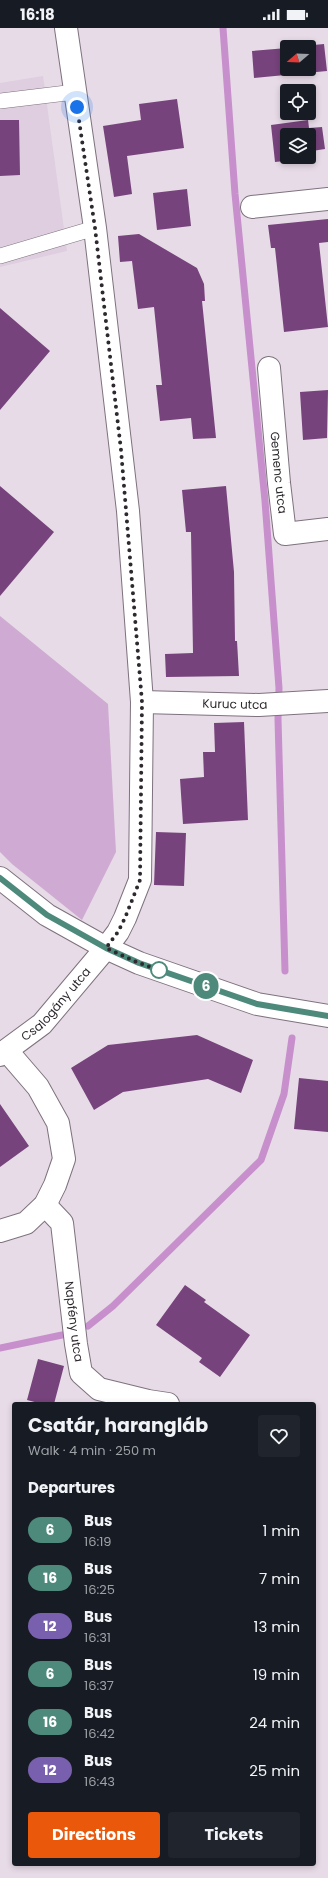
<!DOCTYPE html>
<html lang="en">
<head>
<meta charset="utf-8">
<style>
	:root { --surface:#171b24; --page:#20242c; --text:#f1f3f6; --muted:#9ea1a6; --accent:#ea580c }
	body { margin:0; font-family:Poppins,sans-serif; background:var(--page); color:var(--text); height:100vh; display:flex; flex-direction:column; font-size:15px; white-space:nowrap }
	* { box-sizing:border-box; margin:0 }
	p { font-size:13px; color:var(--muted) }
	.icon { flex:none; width:22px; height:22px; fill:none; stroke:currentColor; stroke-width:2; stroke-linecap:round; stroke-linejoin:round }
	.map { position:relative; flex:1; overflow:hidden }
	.drawer { position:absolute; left:12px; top:1374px; width:304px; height:464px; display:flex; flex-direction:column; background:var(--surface); border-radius:4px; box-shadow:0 2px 6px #0003 }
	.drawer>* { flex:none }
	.badge { padding:0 8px; border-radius:13px; font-size:14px; line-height:26px }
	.needle { width:26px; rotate:251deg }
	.tools { position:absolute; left:280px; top:12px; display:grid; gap:8px }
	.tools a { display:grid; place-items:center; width:36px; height:36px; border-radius:4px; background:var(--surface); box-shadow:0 2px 6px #0003; font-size:20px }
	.you { position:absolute; width:20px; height:20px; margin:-10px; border:3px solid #fff; border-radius:50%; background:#1a73e8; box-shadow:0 0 0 6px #1a73e833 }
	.map>.badge { position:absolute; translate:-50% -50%; box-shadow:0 0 0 2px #fff }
	h2 { padding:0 16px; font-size:15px; line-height:36px }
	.round { display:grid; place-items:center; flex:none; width:42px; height:42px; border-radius:4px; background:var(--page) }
	.headline { display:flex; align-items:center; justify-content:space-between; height:68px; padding:0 16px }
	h1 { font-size:19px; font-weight:700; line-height:30px }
	.action { display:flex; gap:8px; margin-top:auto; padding:8px 16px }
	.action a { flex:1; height:46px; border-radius:4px; background:var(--accent); color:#fff; font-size:16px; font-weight:700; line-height:46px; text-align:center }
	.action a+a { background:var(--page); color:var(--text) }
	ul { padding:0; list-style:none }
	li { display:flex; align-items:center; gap:12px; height:48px; padding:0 16px }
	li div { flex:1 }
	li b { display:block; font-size:15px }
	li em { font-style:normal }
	li .badge { min-width:44px; font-weight:700; text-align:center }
	.status { display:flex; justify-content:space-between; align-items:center; height:28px; padding:0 20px; background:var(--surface); direction:ltr }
	.status svg { height:11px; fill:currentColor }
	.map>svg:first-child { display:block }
	.built { fill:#decedf }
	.green { fill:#cfaad2 }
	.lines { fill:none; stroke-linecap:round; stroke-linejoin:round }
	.stream { stroke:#c78fcc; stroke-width:7 }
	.building { fill:#77437c; fill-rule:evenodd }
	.service-casing { stroke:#7d727d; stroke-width:16 }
	.minor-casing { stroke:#7d727d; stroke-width:24 }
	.service { stroke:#fff; stroke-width:15 }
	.minor { stroke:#fff; stroke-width:22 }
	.line-casing { stroke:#fff; stroke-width:9 }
	.line { stroke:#4d8a7c; stroke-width:6 }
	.walk { stroke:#2d292e; stroke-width:4; stroke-dasharray:0 7.2 }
	.stop-dot { fill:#fff; stroke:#4d8a7c; stroke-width:2 }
	.labels { text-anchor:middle; stroke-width:4; stroke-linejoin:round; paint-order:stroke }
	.street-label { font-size:12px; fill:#2d292e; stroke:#f4e8f5 }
</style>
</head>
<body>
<div class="status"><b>16:18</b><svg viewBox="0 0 49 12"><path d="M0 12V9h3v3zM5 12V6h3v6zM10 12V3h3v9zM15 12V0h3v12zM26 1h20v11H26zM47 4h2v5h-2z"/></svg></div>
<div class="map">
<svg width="328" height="1850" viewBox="0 0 328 1850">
	<rect width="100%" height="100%" fill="#e7dbe7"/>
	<path class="built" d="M 43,48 L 67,223 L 0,239 L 0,55 Z"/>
	<path class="green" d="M 0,588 L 108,676 L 116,824 L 82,892 L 12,836 L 0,824 Z"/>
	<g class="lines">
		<path class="stream" d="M 223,0 L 235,166 L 265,473 L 279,660 L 278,691 L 285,943
			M 88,1298 L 113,1278 L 261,1132 L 284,1066 L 292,1010
			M 0,1320 L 62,1307"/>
	</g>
	<path class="building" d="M 324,16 L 327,43 L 254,50 L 252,23 L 287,20 L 287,41 L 309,41 L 309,19 L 293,19 Z
		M 177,71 L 184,120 L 127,128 L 132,166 L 114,169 L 103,98 L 141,92 L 139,76 Z
		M 0,92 L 19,92 L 20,147 L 0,148 Z
		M 308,92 L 309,100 L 322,99 L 325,121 L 312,123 L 313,130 L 275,134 L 271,97 ZM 287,107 L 309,107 L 309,129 L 287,129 Z
		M 187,161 L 191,198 L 157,202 L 153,165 Z
		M 328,191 L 328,214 L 319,215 L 328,299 L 284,304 L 275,220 L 271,220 L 268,197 Z
		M 139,206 L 197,240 L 204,256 L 205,273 L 202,273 L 216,410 L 193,411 L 191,390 L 160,393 L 156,357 L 162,357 L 154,279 L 138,281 L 132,233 L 120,234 L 118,208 Z
		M 0,280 L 50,323 L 0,382 Z
		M 328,362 L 327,410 L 303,412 L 300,364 Z
		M 0,458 L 54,504 L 0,568 Z
		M 226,458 L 234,544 L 235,613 L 237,613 L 239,648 L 166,649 L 165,626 L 193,625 L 191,504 L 186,504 L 182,462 Z
		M 244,694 L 248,792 L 183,796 L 180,751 L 204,749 L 203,724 L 215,724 L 214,695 Z
		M 156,804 L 186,805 L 184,858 L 154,857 Z
		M 197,1007 L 253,1032 L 241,1065 L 208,1051 L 123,1064 L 94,1082 L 71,1040 L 108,1017 Z
		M 299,1050 L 328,1053 L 328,1104 L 294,1101 Z
		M 0,1076 L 29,1118 L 0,1139 Z
		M 185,1257 L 206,1272 L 204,1274 L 250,1307 L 220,1349 L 199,1334 L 202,1330 L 156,1297 Z
		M 38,1331 L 64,1338 L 54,1376 L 42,1376 L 27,1372 Z"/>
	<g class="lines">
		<defs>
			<path id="service" d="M 0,73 L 75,64
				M 0,228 L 95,200"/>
			<g id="minor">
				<path d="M 252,179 L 328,171"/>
				<path id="s1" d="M 269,340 L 279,455 L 285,506 L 328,501"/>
				<path id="s2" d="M 142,674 L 259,677 L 328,673"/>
				<path d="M 0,850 L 47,887 L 106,920 L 139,935 L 257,976 L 328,988"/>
				<path id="s3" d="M 0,1027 L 42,996 L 106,920 L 118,904 L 125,890 L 140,852 L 142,674 L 128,483 L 95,200 L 66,0"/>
				<path id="s4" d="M 45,1177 L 62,1195 L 76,1316 L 81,1345 L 99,1361 L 148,1373 L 168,1376"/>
				<path d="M 0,1203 L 26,1195 L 45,1177 L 55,1157 L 64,1131 L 58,1095 L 38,1059 L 7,1023"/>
			</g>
		</defs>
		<use href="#service" class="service-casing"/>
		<use href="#minor" class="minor-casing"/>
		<use href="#service" class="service"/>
		<use href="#minor" class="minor"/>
	</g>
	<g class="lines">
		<defs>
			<path id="line" d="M 0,850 L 47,887 L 106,920 L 139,935 L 257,976 L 328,988"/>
		</defs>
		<use href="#line" class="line-casing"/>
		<use href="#line" class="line"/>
		<path class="walk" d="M 77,79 L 95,200 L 121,422 L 142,674 L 140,852 L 125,890 L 118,904 L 106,920 L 139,935 L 165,944 L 159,942"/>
	</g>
	<circle class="stop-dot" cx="159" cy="942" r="8"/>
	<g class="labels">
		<g class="street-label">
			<text dy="4" stroke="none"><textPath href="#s1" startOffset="105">Gemenc utca</textPath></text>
			<text dy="4" stroke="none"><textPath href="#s2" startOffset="93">Kuruc utca</textPath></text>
			<text dy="4" stroke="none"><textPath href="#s3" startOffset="76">Csalogány utca</textPath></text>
			<text dy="4" stroke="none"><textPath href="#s4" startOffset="124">Napfény utca</textPath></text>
		</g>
	</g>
</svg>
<div class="tools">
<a><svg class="needle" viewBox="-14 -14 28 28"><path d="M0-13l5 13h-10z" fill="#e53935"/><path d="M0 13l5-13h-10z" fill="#9ea1a6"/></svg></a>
<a><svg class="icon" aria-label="locate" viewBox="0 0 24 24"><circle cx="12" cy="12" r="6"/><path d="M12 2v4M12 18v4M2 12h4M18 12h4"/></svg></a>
<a><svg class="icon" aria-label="layers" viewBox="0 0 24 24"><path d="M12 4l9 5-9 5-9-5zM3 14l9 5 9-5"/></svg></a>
</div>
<div class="you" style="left:77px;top:79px"></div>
<b class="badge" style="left:206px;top:958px;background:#4d8a7c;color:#fff">6</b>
<section class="drawer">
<div class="headline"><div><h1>Csatár, harangláb</h1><p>Walk · 4 min · 250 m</p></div><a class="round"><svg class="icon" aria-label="heart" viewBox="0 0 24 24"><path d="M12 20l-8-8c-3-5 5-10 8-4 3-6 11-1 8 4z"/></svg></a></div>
<h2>Departures</h2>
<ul>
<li><span class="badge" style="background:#4d8a7c;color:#fff">6</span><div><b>Bus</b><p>16:19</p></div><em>1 min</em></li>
<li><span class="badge" style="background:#4d8a7c;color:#fff">16</span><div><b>Bus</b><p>16:25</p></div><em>7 min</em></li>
<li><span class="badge" style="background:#7960ae;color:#fff">12</span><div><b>Bus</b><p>16:31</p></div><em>13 min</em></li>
<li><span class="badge" style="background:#4d8a7c;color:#fff">6</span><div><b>Bus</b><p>16:37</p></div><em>19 min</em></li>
<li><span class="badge" style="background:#4d8a7c;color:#fff">16</span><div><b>Bus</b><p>16:42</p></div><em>24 min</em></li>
<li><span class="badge" style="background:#7960ae;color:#fff">12</span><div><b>Bus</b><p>16:43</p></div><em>25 min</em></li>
</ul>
<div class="action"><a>Directions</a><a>Tickets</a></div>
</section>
</div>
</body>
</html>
